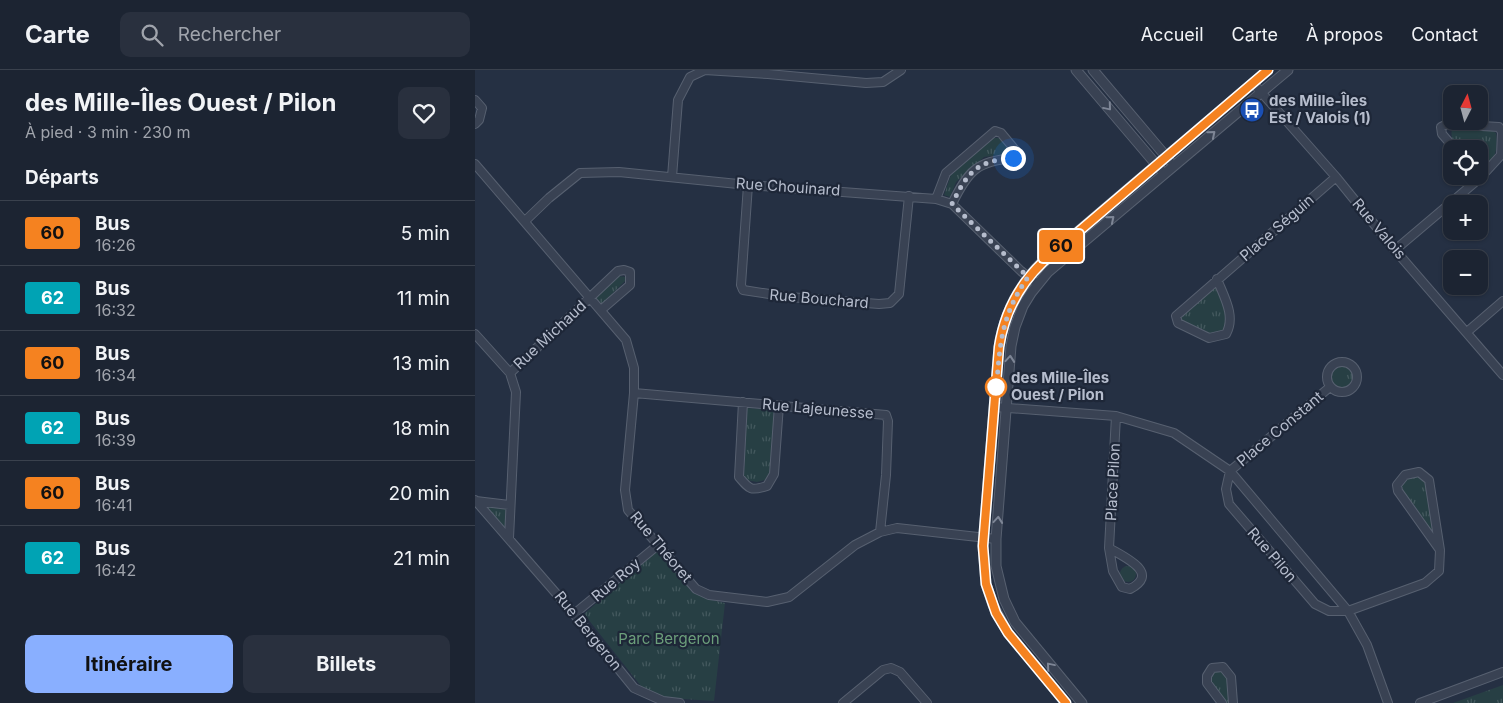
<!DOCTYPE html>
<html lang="fr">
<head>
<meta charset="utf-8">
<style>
	:root { --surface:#1c2432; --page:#29303e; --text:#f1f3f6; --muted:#a0a4ac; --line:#3a414d; --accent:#89afff }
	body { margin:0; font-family:Inter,sans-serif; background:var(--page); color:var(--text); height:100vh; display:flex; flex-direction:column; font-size:19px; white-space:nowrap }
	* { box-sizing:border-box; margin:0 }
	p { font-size:16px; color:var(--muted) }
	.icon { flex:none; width:28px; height:28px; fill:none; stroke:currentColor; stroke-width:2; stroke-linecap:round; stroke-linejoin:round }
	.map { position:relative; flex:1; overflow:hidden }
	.side { display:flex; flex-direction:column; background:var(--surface); width:475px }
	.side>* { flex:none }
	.badge { padding:0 10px; border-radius:4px; font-size:18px; line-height:32px }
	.needle { width:32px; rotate:6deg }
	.fabs { position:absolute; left:968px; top:15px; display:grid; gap:10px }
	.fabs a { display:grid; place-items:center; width:45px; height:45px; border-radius:10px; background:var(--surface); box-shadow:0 1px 4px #0004,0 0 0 1px var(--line); font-size:25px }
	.you { position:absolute; width:25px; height:25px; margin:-12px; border:4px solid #fff; border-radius:50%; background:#1a73e8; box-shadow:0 0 0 8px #1a73e833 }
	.map>.badge { position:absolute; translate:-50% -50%; box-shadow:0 0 0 2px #fff }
	h2 { padding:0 25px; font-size:19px; line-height:45px }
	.round { display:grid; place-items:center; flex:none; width:52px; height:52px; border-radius:10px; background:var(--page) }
	.summary { display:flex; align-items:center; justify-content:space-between; height:85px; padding:0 25px }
	h1 { font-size:24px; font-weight:700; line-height:38px }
	.action { display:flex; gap:10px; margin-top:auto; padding:10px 25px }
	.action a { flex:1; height:58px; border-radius:10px; background:var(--accent); color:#111; font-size:20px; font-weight:700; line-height:58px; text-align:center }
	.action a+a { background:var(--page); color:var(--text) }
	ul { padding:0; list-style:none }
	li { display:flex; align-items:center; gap:15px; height:65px; padding:0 25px; border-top:1px solid var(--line) }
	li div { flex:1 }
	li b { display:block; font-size:19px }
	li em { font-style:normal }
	li .badge { min-width:55px; font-weight:700; text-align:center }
	header { display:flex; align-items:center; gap:30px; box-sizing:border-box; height:70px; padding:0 25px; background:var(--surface); border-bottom:1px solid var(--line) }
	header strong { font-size:24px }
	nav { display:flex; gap:28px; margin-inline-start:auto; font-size:18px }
	.search { width:350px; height:45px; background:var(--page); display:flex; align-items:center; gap:12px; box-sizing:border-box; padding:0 18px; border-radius:10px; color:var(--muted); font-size:19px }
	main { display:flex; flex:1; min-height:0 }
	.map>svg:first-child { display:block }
	.grass { fill:url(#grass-tufts) }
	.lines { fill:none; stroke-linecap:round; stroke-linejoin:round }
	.minor-casing { stroke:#576070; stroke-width:10 }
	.tertiary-casing { stroke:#576070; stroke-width:11 }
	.minor { stroke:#394253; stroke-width:8 }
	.tertiary { stroke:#394253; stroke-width:9 }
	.oneway { stroke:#7e8696 }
	.line-casing { stroke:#fff; stroke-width:11 }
	.line { stroke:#f58220; stroke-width:8 }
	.walk { stroke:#b6bdcd; stroke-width:5; stroke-dasharray:0 9 }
	.stop-dot { fill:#fff; stroke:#f58220; stroke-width:2.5 }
	.labels { text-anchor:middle; stroke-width:4.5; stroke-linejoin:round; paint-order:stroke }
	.poi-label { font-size:15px; font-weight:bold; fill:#b6bdcd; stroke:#1e2738; text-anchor:start }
	.street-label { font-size:15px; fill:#b6bdcd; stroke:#1e2738 }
	.stop-label { font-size:15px; font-weight:bold; fill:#b6bdcd; stroke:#1e2738; text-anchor:start }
	.park-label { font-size:15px; fill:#6c9f7b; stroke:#1e2738 }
</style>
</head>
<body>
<header>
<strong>Carte</strong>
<div class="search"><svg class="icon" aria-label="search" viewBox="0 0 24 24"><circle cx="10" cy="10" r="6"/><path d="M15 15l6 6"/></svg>Rechercher</div>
<nav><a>Accueil</a><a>Carte</a><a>À propos</a><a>Contact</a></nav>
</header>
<main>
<section class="side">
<div class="summary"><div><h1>des Mille-Îles Ouest / Pilon</h1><p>À pied · 3 min · 230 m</p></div><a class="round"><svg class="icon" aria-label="heart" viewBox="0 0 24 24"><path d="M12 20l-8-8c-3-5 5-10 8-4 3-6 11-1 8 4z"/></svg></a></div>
<h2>Départs</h2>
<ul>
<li><span class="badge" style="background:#f58220;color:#111">60</span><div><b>Bus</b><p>16:26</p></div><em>5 min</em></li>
<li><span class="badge" style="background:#00a3b4;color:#fff">62</span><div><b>Bus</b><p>16:32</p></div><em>11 min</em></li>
<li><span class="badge" style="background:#f58220;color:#111">60</span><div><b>Bus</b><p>16:34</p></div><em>13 min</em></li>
<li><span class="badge" style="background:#00a3b4;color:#fff">62</span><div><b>Bus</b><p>16:39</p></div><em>18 min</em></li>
<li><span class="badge" style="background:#f58220;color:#111">60</span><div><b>Bus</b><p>16:41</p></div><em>20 min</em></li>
<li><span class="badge" style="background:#00a3b4;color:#fff">62</span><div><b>Bus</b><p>16:42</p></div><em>21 min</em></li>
</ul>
<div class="action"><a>Itinéraire</a><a>Billets</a></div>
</section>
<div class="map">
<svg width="1028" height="633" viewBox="0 0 1028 633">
	<defs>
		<pattern id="grass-tufts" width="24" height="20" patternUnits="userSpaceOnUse" patternTransform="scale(1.25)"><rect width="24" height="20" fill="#273f44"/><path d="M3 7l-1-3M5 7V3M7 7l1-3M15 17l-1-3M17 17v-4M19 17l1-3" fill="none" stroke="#44595e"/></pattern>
	</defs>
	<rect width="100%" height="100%" fill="#253043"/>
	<path class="grass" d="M 983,58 L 1016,60 L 1021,63 C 1023,77 1021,93 1006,99 L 1004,98 L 1004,79 L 985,79 C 979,72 975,68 977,59 Z
		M 519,68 L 525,68 L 534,79 L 533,84 L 509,87 L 481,112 L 475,127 L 469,125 L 476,105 Z
		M 144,206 L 150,207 L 150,211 L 127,234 L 121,228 Z
		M 740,216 L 753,248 L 750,262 L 734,266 L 707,252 L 705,247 Z
		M854 308a13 13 0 1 1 26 0a13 13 0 1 1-26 0Z
		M 272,338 L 299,340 L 295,402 L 290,410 L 282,412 L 271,410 L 269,405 Z
		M 945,406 L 950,412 L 959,466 L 926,420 L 926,417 L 933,407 Z
		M 8,435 L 31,438 L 31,462 Z
		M 182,481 L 217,522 L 233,529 L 250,533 L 239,631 L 193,628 L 169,620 L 109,544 Z
		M645 504a8 8 0 1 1 16 0a8 8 0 1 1-16 0Z
		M 739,600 L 747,600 L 753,608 L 756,633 L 750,633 C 743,622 731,612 739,600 Z
		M 1028,615 L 1028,633 L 978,633 Z"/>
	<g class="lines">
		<defs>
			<path id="minor" d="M 778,13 L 861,107 L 920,180 L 1028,305
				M 0,30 L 7,38 L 4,50 L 0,54
				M 0,94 L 151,270 L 159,298 L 159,323 L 150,420 L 153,440 L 221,519 L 234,525 L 292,532 L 314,527 L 380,475 L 405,462 L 422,458 L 521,469
				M 197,107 L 203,30 L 215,7 L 230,0 L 293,4 L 391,13 L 408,12 L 426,0
				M 273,115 L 266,215 L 268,220 L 314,227 L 404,234 L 415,233 L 424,224 L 434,126
				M 461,129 L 471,103 L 520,61 L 526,63 L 541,81 L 538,88 C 502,91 493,101 477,134
				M 50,151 L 74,128 L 105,103 L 144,102 L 273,115 L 461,129 L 477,134 L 546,201 L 562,214
				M 920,180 L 1005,108 L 1026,85 L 1027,62 L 1024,57 L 972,54 L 966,57 L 967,64 L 980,79
				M 742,209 C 749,227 761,246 751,264 L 734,268 L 703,253 L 701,246 L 861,107
				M 992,262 L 1028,231
				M 0,264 L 35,303 L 41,322 L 34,468
				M852 307a15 15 0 1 1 30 0a15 15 0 1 1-30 0Z
				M 35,303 L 143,201 L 149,200 L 155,202 L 155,215 L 126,240
				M 855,317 L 755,401 L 751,419 L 754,434 L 840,534 L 854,541 L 873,541 L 950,513 L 964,501 L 965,480 L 954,410 L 944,402 L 930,405 L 922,415 L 923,421 L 965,480
				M 159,323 L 411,345 L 413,351 L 411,405 L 405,462
				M 268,332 L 264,407 C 275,420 276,421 292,416 L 299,404 L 304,335
				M 520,337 L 641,346 L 699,363 L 755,401 L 873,541 L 892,575 L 913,633
				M 0,430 L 99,544 L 159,618 L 188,631 L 205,633
				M 1,431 L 34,435
				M 634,478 C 649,487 686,503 655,519 L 647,517 L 638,501 L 634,478 L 641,346
				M 99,544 L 183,475
				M 368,633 L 408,600 L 416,598 L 425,602 L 452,633
				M 747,633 L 732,613 L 732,606 L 737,598 L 748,597 L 756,607 L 758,633
				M 945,633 L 1028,602"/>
			<path id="tertiary" d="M 601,0 L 685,99
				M 618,0 L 694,90
				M 591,633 L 533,563 L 518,535 L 511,514 L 508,476 L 524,277 C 529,244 544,215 567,192 L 793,0
				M 607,633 L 540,552 L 529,529 L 521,496 L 521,469 L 536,276 L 540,257 L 548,236 L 556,223 L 573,202 L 813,0"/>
		</defs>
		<use href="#minor" class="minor-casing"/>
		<use href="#tertiary" class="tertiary-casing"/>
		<use href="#minor" class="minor"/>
		<use href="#tertiary" class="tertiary"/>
	</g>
	<defs><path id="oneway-chevron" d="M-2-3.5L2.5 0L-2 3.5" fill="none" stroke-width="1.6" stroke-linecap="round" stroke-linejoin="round" transform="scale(1.25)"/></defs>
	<g class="oneway">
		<use href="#oneway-chevron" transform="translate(633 37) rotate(50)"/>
		<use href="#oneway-chevron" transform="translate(737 64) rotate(-40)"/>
		<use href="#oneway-chevron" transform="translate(636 149) rotate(-40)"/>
		<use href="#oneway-chevron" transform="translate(535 289) rotate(-85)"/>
		<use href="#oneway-chevron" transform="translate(523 450) rotate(-85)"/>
		<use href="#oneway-chevron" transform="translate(575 596) rotate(-130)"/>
	</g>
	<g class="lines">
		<defs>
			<path id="line" d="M 591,633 L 533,563 L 521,543 L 511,514 L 508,476 L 524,277 C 529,244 544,215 568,192 L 793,0"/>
		</defs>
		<use href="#line" class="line-casing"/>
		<use href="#line" class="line"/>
		<path class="walk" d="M 521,317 L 521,323 C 525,276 525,247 553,207 L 477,134 C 493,101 502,91 538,88"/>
	</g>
	<defs>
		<symbol id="bus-disc" viewBox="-11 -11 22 22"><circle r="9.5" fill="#1a4fb4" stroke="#1e2738"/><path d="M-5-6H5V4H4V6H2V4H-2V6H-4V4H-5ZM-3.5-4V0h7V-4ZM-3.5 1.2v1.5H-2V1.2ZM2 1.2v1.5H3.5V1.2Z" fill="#fff"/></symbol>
	</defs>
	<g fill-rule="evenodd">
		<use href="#bus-disc" x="763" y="26" width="28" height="28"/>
	</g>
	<circle class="stop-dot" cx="521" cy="317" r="10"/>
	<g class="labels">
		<g class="poi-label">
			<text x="794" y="36">des Mille-Îles<tspan x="794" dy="17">Est / Valois (1)</tspan></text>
		</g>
		<g class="street-label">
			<text transform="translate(313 117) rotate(4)" y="5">Rue Chouinard</text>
			<text transform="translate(802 158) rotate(-41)" y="5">Place Séguin</text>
			<text transform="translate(904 159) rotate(50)" y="5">Rue Valois</text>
			<text transform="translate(344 229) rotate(5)" y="5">Rue Bouchard</text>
			<text transform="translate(75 265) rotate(-43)" y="5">Rue Michaud</text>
			<text transform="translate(343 339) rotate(5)" y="5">Rue Lajeunesse</text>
			<text transform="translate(805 359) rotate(-40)" y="5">Place Constant</text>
			<text transform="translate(638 412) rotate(-87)" y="5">Place Pilon</text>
			<text transform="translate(186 477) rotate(50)" y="5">Rue Théoret</text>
			<text transform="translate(797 485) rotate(49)" y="5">Rue Pilon</text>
			<text transform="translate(141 510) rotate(-40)" y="5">Rue Roy</text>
			<text transform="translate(113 561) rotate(51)" y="5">Rue Bergeron</text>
		</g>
		<g class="stop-label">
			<text x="536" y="313">des Mille-Îles<tspan x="536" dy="17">Ouest / Pilon</tspan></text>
		</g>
		<g class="park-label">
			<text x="194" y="574">Parc Bergeron</text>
		</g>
	</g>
</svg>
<div class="fabs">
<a><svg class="needle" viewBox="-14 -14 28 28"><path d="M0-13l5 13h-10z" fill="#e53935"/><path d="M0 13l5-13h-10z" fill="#a0a4ac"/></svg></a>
<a><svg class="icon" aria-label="locate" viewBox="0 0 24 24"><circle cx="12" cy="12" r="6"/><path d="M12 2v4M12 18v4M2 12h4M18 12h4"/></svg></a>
<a>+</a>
<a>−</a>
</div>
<div class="you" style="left:538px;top:88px"></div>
<b class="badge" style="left:586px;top:176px;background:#f58220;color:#111">60</b>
</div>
</main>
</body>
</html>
